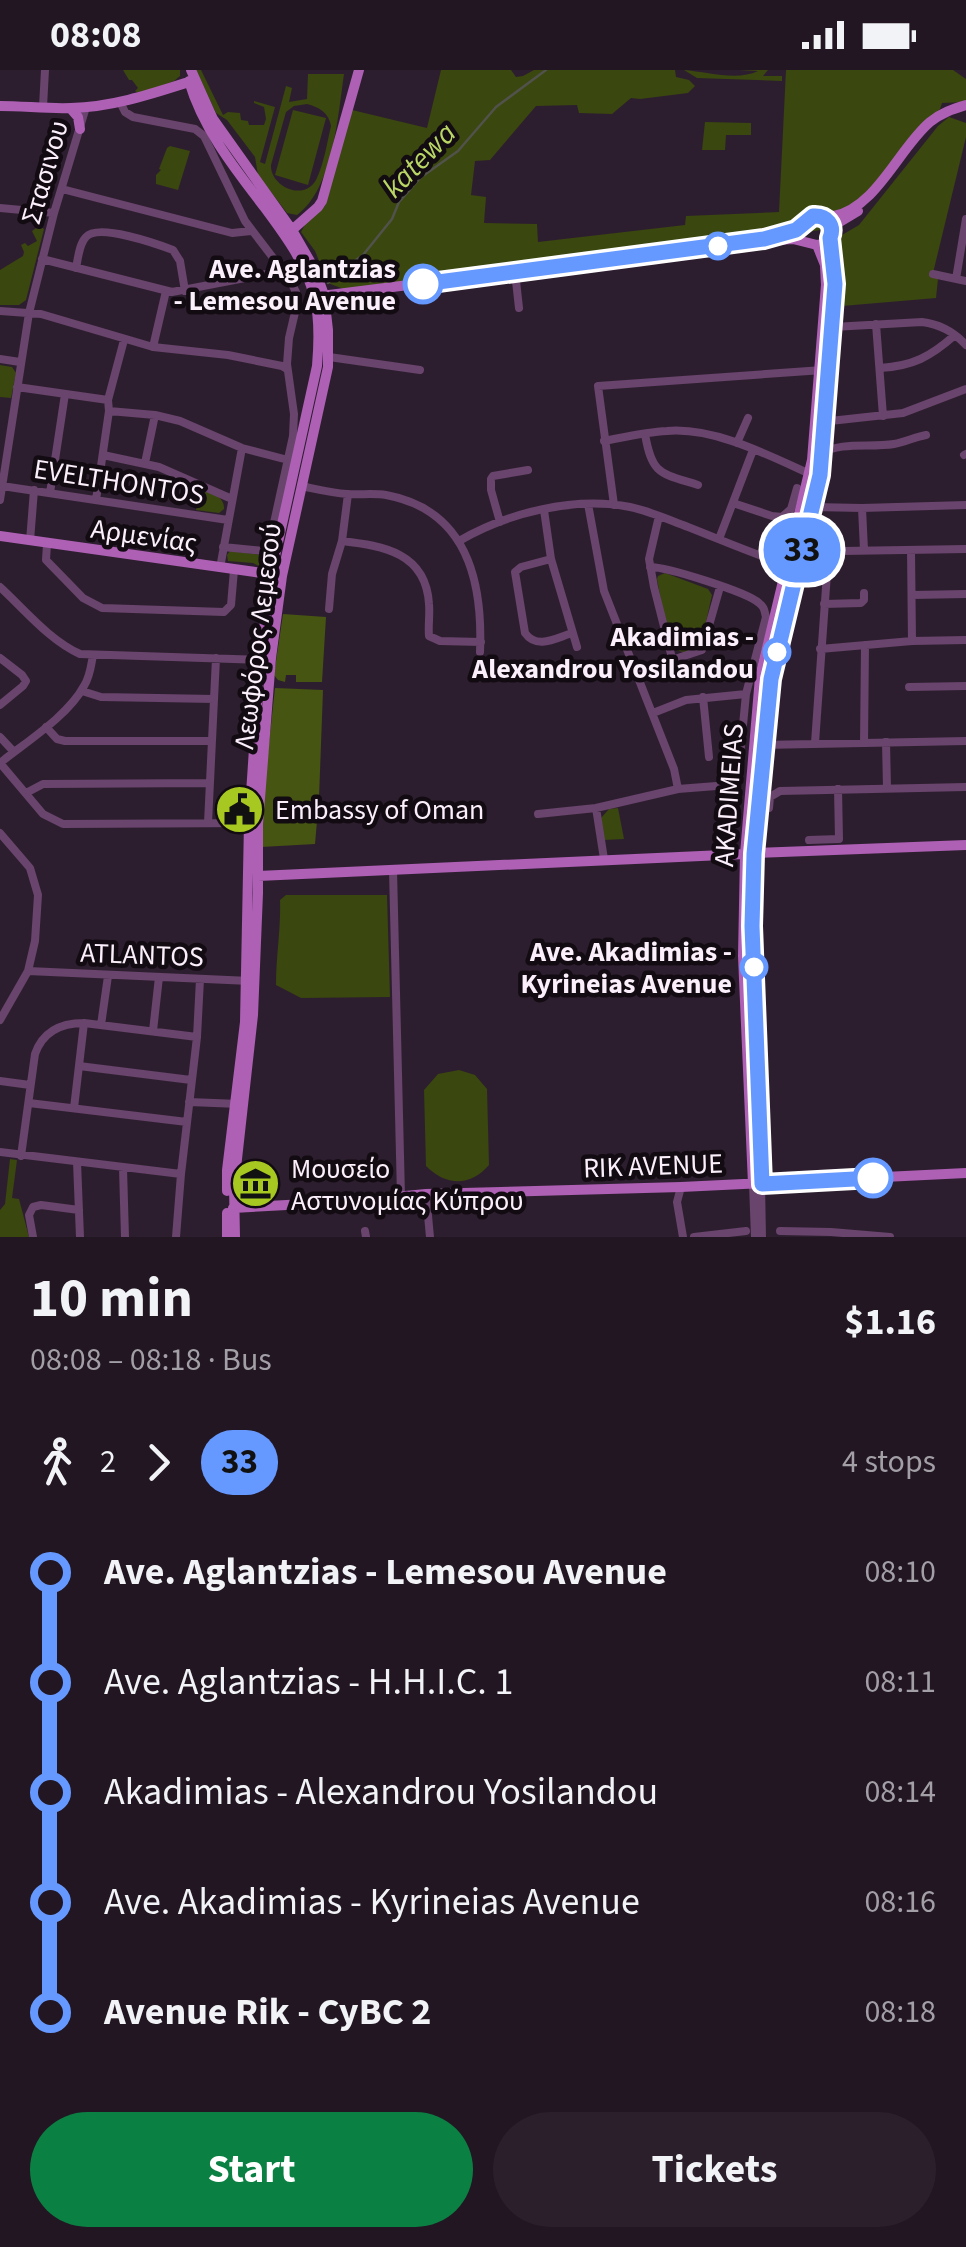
<!DOCTYPE html>
<html lang="en">
<head>
<meta charset="utf-8">
<style>
	:root { --surface:#221623; --page:#2a1f2b; --text:#f1f3f6; --muted:#a29fa6; --accent:#0b8043 }
	body { margin:0; font-family:"Source Sans 3",sans-serif; background:var(--page); color:var(--text); height:100vh; display:flex; flex-direction:column; font-size:38px; white-space:nowrap }
	* { box-sizing:border-box; margin:0 }
	p { font-size:32px; color:var(--muted) }
	.icon { flex:none; width:55px; height:55px; fill:none; stroke:currentColor; stroke-width:2; stroke-linecap:round; stroke-linejoin:round }
	.map { position:relative; height:1167px; overflow:hidden }
	.panel { display:flex; flex-direction:column; background:var(--surface); flex:1 }
	.panel>* { flex:none }
	.badge { padding:0 20px; border-radius:32px; font-size:35px; line-height:65px }
	.map>.badge { position:absolute; translate:-50% -50%; box-shadow:0 0 0 5px #fff }
	.legs { display:flex; align-items:center; gap:15px; height:110px; padding:0 30px; font-size:32px }
	.legs p { margin-inline-start:auto }
	.headline { display:flex; align-items:center; justify-content:space-between; height:170px; padding:0 30px }
	h1 { font-size:55px; font-weight:700; line-height:75px }
	.action { display:flex; gap:20px; margin-top:auto; padding:20px 30px }
	.action a { flex:1; height:115px; border-radius:60px; background:var(--accent); color:#fff; font-size:40px; font-weight:700; line-height:115px; text-align:center }
	.action a+a { background:var(--page); color:var(--text) }
	ul { padding:0 30px; list-style:none }
	li { display:flex; align-items:center; gap:35px; height:110px; font-size:38px }
	li i { display:grid; place-items:center; width:15px; height:100%; margin:0 12px; background:currentColor }
	li i::after { content:''; width:25px; height:25px; margin:-12px; border:8px solid; border-radius:50%; background:var(--surface) }
	li p { margin-inline-start:auto }
	li:first-child i { background:linear-gradient(#0000 50%,currentColor 0) }
	li:last-child i { background:linear-gradient(currentColor 50%,#0000 0) }
	.status { display:flex; justify-content:space-between; align-items:center; height:70px; padding:0 50px; background:var(--surface); direction:ltr }
	.status svg { height:28px; fill:currentColor }
	.map>svg:first-child { display:block }
	.green { fill:#3a470f; fill-rule:evenodd }
	.forest { fill:#465512 }
	.lines { fill:none; stroke-linecap:round; stroke-linejoin:round }
	.stream { stroke:#51524b; stroke-width:2.5 }
	.minor { stroke:#69446c; stroke-width:8 }
	.major { stroke:#ad60b4; stroke-width:10 }
	.line-1-casing { stroke:#fff; stroke-width:22 }
	.line-1 { stroke:#69f; stroke-width:15 }
	.stop-1-dot { fill:#fff; stroke:#69f; stroke-width:5 }
	.labels { text-anchor:middle; stroke-width:9; stroke-linejoin:round; paint-order:stroke }
	.street-label { font-size:28px; fill:#faeffb; stroke:#120b12 }
	.stop-label { font-size:28px; font-weight:bold; fill:#faeffb; stroke:#120b12; text-anchor:end }
	.poi-label { font-size:28px; fill:#faeffb; stroke:#120b12; text-anchor:start }
	.water-label { font-size:30px; font-style:italic; fill:#b9d665; stroke:#120b12 }
</style>
</head>
<body>
<div class="status"><b>08:08</b><svg viewBox="0 0 49 12"><path d="M0 12V9h3v3zM5 12V6h3v6zM10 12V3h3v9zM15 12V0h3v12zM26 1h20v11H26zM47 4h2v5h-2z"/></svg></div>
<div class="map">
<svg width="966" height="1167" viewBox="0 0 966 1167">
	<rect width="100%" height="100%" fill="#2d1e2f"/>
	<path class="green" d="M 123,0 L 180,0 L 180,6 L 174,11 L 140,24 L 135,21 L 138,18 L 132,10 L 129,10 Z
		M 196,0 L 201,0 L 223,45 L 228,42 L 240,43 L 241,50 L 248,51 L 249,55 L 264,55 L 266,49 L 264,37 L 254,33 L 254,31 L 275,37 L 260,92 L 265,94 L 286,16 L 292,18 L 289,32 L 307,29 L 308,4 L 344,4 C 338,45 333,119 297,145 L 287,143 L 258,105 L 255,87 L 227,50 L 216,43 ZM 307,34 C 319,37 329,43 331,56 C 327,73 324,94 316,110 C 304,132 270,116 271,95 L 286,42 L 294,36 Z
		M 441,0 L 511,0 L 516,7 L 523,6 L 534,0 L 675,0 L 676,7 L 689,10 L 695,16 L 688,23 L 640,29 L 631,28 L 612,44 L 579,43 L 577,35 L 536,36 L 490,90 L 475,91 L 471,125 L 486,127 L 484,153 L 537,154 L 538,172 L 685,155 L 686,146 L 779,142 L 786,0 L 953,0 L 966,9 L 966,32 L 942,33 L 940,39 L 839,157 L 770,168 L 532,194 L 438,201 L 424,209 L 354,223 L 328,213 L 315,181 L 301,162 L 307,151 L 325,136 L 352,40 L 427,58 Z
		M 684,0 C 707,2 738,11 758,1 L 739,0 L 768,0 L 763,6 L 782,6 L 782,11 L 697,8 Z
		M 293,40 L 326,48 L 308,115 L 275,105 Z
		M 949,47 L 966,53 L 966,67 L 933,203 L 938,209 L 936,228 L 842,236 L 844,199 L 839,178 L 842,165 L 859,155 L 938,56 Z
		M 705,52 L 751,53 L 751,65 L 726,65 L 725,80 L 702,80 Z
		M 170,76 L 190,81 L 178,120 L 156,114 L 156,105 L 161,100 L 159,99 L 167,78 Z
		M 39,156 L 44,159 L 26,230 L 19,235 L 0,235 L 0,200 L 23,186 L 24,182 L 21,175 L 25,173 L 28,176 L 37,171 L 32,161 Z
		M 0,295 L 12,297 L 16,303 L 11,328 L 0,327 Z
		M 200,418 C 210,423 225,426 224,439 L 219,443 L 196,440 Z
		M 230,481 L 262,485 L 272,481 L 270,493 L 263,498 L 253,493 L 228,491 L 227,485 Z
		M 665,503 L 708,519 L 712,525 L 701,574 C 695,581 685,584 676,580 L 663,541 L 657,509 L 658,506 Z
		M 618,738 L 624,769 L 604,770 L 601,748 L 609,739 Z
		M 286,825 L 387,825 L 390,927 L 301,928 L 276,915 C 276,886 281,859 280,830 Z
		M 459,1000 L 475,1005 L 487,1019 L 489,1095 C 470,1117 446,1116 426,1096 L 424,1020 L 438,1004 Z
		M 10,1089 L 17,1090 L 12,1128 L 19,1129 L 29,1167 L 0,1167 L 0,1140 L 5,1134 Z"/>
	<path class="forest" d="M 283,544 L 326,547 L 322,612 L 296,612 L 296,605 L 286,605 L 285,612 L 278,610 L 274,605 Z
		M 275,618 L 323,620 L 319,728 L 315,774 L 261,777 L 262,738 Z"/>
	<g class="lines">
		<path class="stream" d="M 328,213 L 336,204 L 363,185 L 392,149 L 399,132 L 420,108 L 458,81 L 496,37 L 546,0"/>
		<path class="minor" d="M 122,36 L 125,42 L 133,47 L 195,59 L 204,66 L 245,151 L 290,210 L 296,222 L 296,238 L 289,268 L 287,294 L 294,344 L 293,366 L 270,471 L 264,481 L 223,477
			M 43,37 L 45,0
			M 62,119 L 232,163 L 251,161
			M 0,138 L 54,143
			M 42,189 L 172,222 L 282,201
			M 76,198 C 78,189 79,174 86,167 C 98,153 157,174 173,180 L 180,191 L 185,221
			M 515,202 L 519,238
			M 933,204 L 966,211
			M 956,209 L 966,149
			M 0,241 L 41,244 L 153,277 L 228,285 L 282,296 L 287,299
			M 876,254 L 883,346
			M 833,257 L 922,252 C 939,254 954,262 966,275
			M 153,277 L 166,221
			M 329,287 L 420,300
			M 0,289 L 20,292
			M 880,298 C 913,296 930,287 955,265
			M 17,317 L 108,330
			M 109,341 L 155,345 L 180,351 L 242,378 L 288,390
			M 821,352 L 903,343 L 966,319
			M 645,364 C 652,405 660,403 698,415
			M 604,371 C 625,367 646,362 667,361 C 714,357 768,385 810,404
			M 737,373 L 748,348
			M 820,384 C 842,371 869,378 894,374 C 905,372 915,367 926,365
			M 103,385 L 159,397 L 232,429
			M 964,385 L 966,384
			M 145,393 L 155,345
			M 2,416 L 228,450
			M 301,416 C 316,419 332,423 347,424 C 360,425 373,423 386,425 C 467,440 483,511 480,582
			M 50,423 L 65,324
			M 0,430 L 29,243 L 54,143 L 86,37
			M 96,430 L 109,341 L 108,330 L 124,270
			M 733,433 L 772,446 L 782,447 L 791,439 L 797,418
			M 588,434 L 604,521 L 674,699 L 678,719
			M 803,434 L 813,437 L 862,438 L 966,435
			M 614,435 L 598,316 L 823,300
			M 862,438 L 864,480
			M 544,440 L 551,489 L 577,577
			M 659,446 L 649,489 L 654,517 L 672,588
			M 500,452 L 491,420 L 491,409 L 493,406 L 528,400
			M 719,469 L 753,380
			M 30,471 L 34,420
			M 342,471 C 384,476 426,483 429,534 C 430,545 428,556 429,566 L 440,571 L 481,572
			M 459,471 C 507,443 574,426 630,437 C 650,441 669,450 688,457 C 724,471 760,487 797,498
			M 47,474 L 46,490 L 83,528 L 102,538 L 224,542 L 231,535 L 234,500
			M 911,481 L 912,571
			M 551,489 L 521,497 L 515,502 L 525,563 C 537,580 556,568 572,563
			M 220,498 L 242,378
			M 0,517 C 24,539 49,570 80,584 L 260,590
			M 912,525 L 966,524
			M 824,534 L 861,533 L 864,530 L 864,523
			M 329,539 L 332,504 L 342,471 L 348,424
			M 820,579 L 912,571 L 966,570
			M 0,588 L 22,605 L 26,611 L 23,616 L 0,635
			M 636,602 L 702,580 L 720,517
			M 909,617 L 966,616
			M 82,621 L 101,627 L 214,629
			M 703,627 L 709,687
			M 653,643 L 686,630 L 746,624
			M 46,657 L 57,669 L 65,671 L 212,671
			M 0,667 L 14,682
			M 886,672 L 887,718
			M 815,673 L 828,489 L 837,482 L 843,481 L 966,479
			M 864,673 L 865,575
			M 761,675 L 966,671
			M 0,693 L 43,744 L 63,754 L 253,753
			M 0,693 C 26,672 68,646 84,616 C 90,607 91,596 93,585
			M 26,723 L 43,714 L 210,713
			M 596,738 L 604,789
			M 769,738 L 770,727 L 780,721 L 966,717
			M 538,744 L 596,738 L 678,719 L 729,715 L 738,707 L 746,624 L 766,547 C 764,540 765,538 759,533 C 747,522 667,497 650,497
			M 208,753 L 216,588
			M 0,763 L 30,798 L 38,825 L 35,871 L 28,901 L 0,950
			M 809,770 L 839,769 L 838,719
			M 393,800 L 401,1126
			M 28,901 L 250,911
			M 101,955 L 108,906
			M 153,961 L 159,907
			M 79,996 L 191,1010
			M 0,1011 L 30,1015
			M 189,1032 L 239,1034
			M 29,1033 L 187,1052
			M 74,1038 L 84,953
			M 0,1082 L 181,1104
			M 21,1086 L 35,984 C 43,961 61,953 84,953 L 197,967
			M 77,1092 L 80,1167
			M 123,1098 L 125,1167
			M 753,1114 L 755,1167
			M 761,1114 L 762,1167
			M 681,1117 L 677,1132 L 683,1167
			M 426,1124 L 430,1167
			M 365,1161 L 366,1167
			M 780,1161 L 831,1162 L 890,1167
			M 33,1167 L 29,1145 L 33,1137 L 41,1135 L 79,1140
			M 176,1167 L 181,1104 L 197,967 L 200,909
			M 694,1167 L 746,1161"/>
		<path class="major" d="M 191,0 L 213,49 L 292,160 L 315,200 L 324,225 L 328,260 L 328,297 L 282,506 L 271,588 L 258,754 L 258,823 L 253,945 L 234,1116 L 235,1167
			M 189,11 C 203,59 235,99 265,138 C 285,165 306,193 314,226 C 320,248 319,273 317,296 L 271,504 L 260,590 L 249,753 L 245,952 L 227,1100 L 227,1121
			M 0,36 C 24,36 48,39 71,38 C 114,37 154,23 195,10
			M 71,39 L 78,47 L 80,59
			M 292,160 L 318,137 L 322,131 L 359,0
			M 832,162 L 838,153 L 858,141
			M 776,170 L 793,169 L 817,175 L 823,174
			M 321,226 L 735,174 L 796,160 L 810,147 C 818,145 826,147 834,146 C 877,137 899,78 930,52 C 941,43 953,39 966,35
			M 0,466 L 276,505
			M 754,783 L 966,775
			M 258,806 L 745,784
			M 753,1114 L 743,886 L 745,784 L 760,607 L 812,390 L 826,215 L 825,195 L 817,175
			M 761,1114 L 752,856 L 754,783 L 771,609 L 821,405 L 835,214 L 830,168
			M 233,1138 L 342,1132 L 426,1124 L 681,1117 L 966,1103
			M 227,1167 L 227,1143"/>
	</g>
	<g class="lines">
		<defs>
			<path id="line-1" d="M 423,214 L 764,169 L 796,160 L 813,146 C 827,145 835,155 830,168 L 835,214 L 820,405 L 771,609 L 754,784 L 752,856 L 762,1114 L 873,1108"/>
		</defs>
		<use href="#line-1" class="line-1-casing"/>
		<use href="#line-1" class="line-1"/>
	</g>
	<defs>
		<symbol id="civic-disc" viewBox="-11 -11 22 22"><circle r="9.5" fill="#a6c821" stroke="#120b12"/><path d="M-.6-6.5H3V-4.5H.6V-3L4-1V1h2V6H-6V1h2V-1L-.6-3ZM-1.2 2.5V6h2.4V2.5Z" fill="#111"/></symbol>
		<symbol id="museum-disc" viewBox="-11 -11 22 22"><circle r="9.5" fill="#a6c821" stroke="#120b12"/><path d="M0-6L6-3V-2H-6V-3ZM-5-1h2V3h-2ZM-1-1h2V3h-2ZM3-1h2V3H3ZM-6 4H6V6H-6Z" fill="#111"/></symbol>
	</defs>
	<g fill-rule="evenodd">
		<use href="#civic-disc" x="212" y="712" width="55" height="55"/>
		<use href="#museum-disc" x="228" y="1086" width="55" height="55"/>
	</g>
	<g class="stop-1-dot">
		<circle cx="718" cy="176" r="12"/>
		<circle cx="423" cy="214" r="18"/>
		<circle cx="777" cy="582" r="12"/>
		<circle cx="754" cy="897" r="12"/>
		<circle cx="873" cy="1108" r="18"/>
	</g>
	<g class="labels">
		<g class="street-label">
			<text transform="translate(44 102) rotate(-74)" y="10">Στασινου</text>
			<text transform="translate(119 411) rotate(9)" y="10">EVELTHONTOS</text>
			<text transform="translate(144 465) rotate(8)" y="10">Αρμενίας</text>
			<text transform="translate(257 566) rotate(-83)" y="10">Λεωφόρος Λεμεσού</text>
			<text transform="translate(728 725) rotate(-86)" y="10">AKADIMEIAS</text>
			<text transform="translate(142 884) rotate(2)" y="10">ATLANTOS</text>
			<text transform="translate(653 1095) rotate(-2)" y="10">RIK AVENUE</text>
		</g>
		<g class="stop-label">
			<text x="396" y="208">Ave. Aglantzias<tspan x="396" dy="32">- Lemesou Avenue</tspan></text>
			<text x="754" y="576">Akadimias -<tspan x="754" dy="32">Alexandrou Yosilandou</tspan></text>
			<text x="732" y="891">Ave. Akadimias -<tspan x="732" dy="32">Kyrineias Avenue</tspan></text>
		</g>
		<g class="poi-label">
			<text x="275" y="749">Embassy of Oman</text>
			<text x="291" y="1108">Μουσείο<tspan x="291" dy="32">Αστυνομίας Κύπρου</tspan></text>
		</g>
		<g class="water-label">
			<text transform="translate(419 90) rotate(-46)" y="10">katewa</text>
		</g>
	</g>
</svg>
<b class="badge" style="left:802px;top:480px;background:#69f;color:#111">33</b>
</div>
<section class="panel">
<div class="headline"><div><h1>10 min</h1><p>08:08 – 08:18 · Bus</p></div><b>$1.16</b></div>
<div class="legs"><svg class="icon" aria-label="walk" viewBox="0 0 24 24"><circle cx="13" cy="4" r="2"/><path d="M13 8l-2 6 4 7M11 14l-3 7M7 12l3-4h3l4 4"/></svg>2<svg class="icon" aria-label="forward" viewBox="0 0 24 24"><path d="M9 5l7 7-7 7"/></svg><b class="badge" style="background:#69f;color:#111">33</b><p>4 stops</p></div>
<ul>
<li><i style="color:#69f"></i><b>Ave. Aglantzias - Lemesou Avenue</b><p>08:10</p></li>
<li><i style="color:#69f"></i><span>Ave. Aglantzias - H.H.I.C. 1</span><p>08:11</p></li>
<li><i style="color:#69f"></i><span>Akadimias - Alexandrou Yosilandou</span><p>08:14</p></li>
<li><i style="color:#69f"></i><span>Ave. Akadimias - Kyrineias Avenue</span><p>08:16</p></li>
<li><i style="color:#69f"></i><b>Avenue Rik - CyBC 2</b><p>08:18</p></li>
</ul>
<div class="action"><a>Start</a><a>Tickets</a></div>
</section>
</body>
</html>
